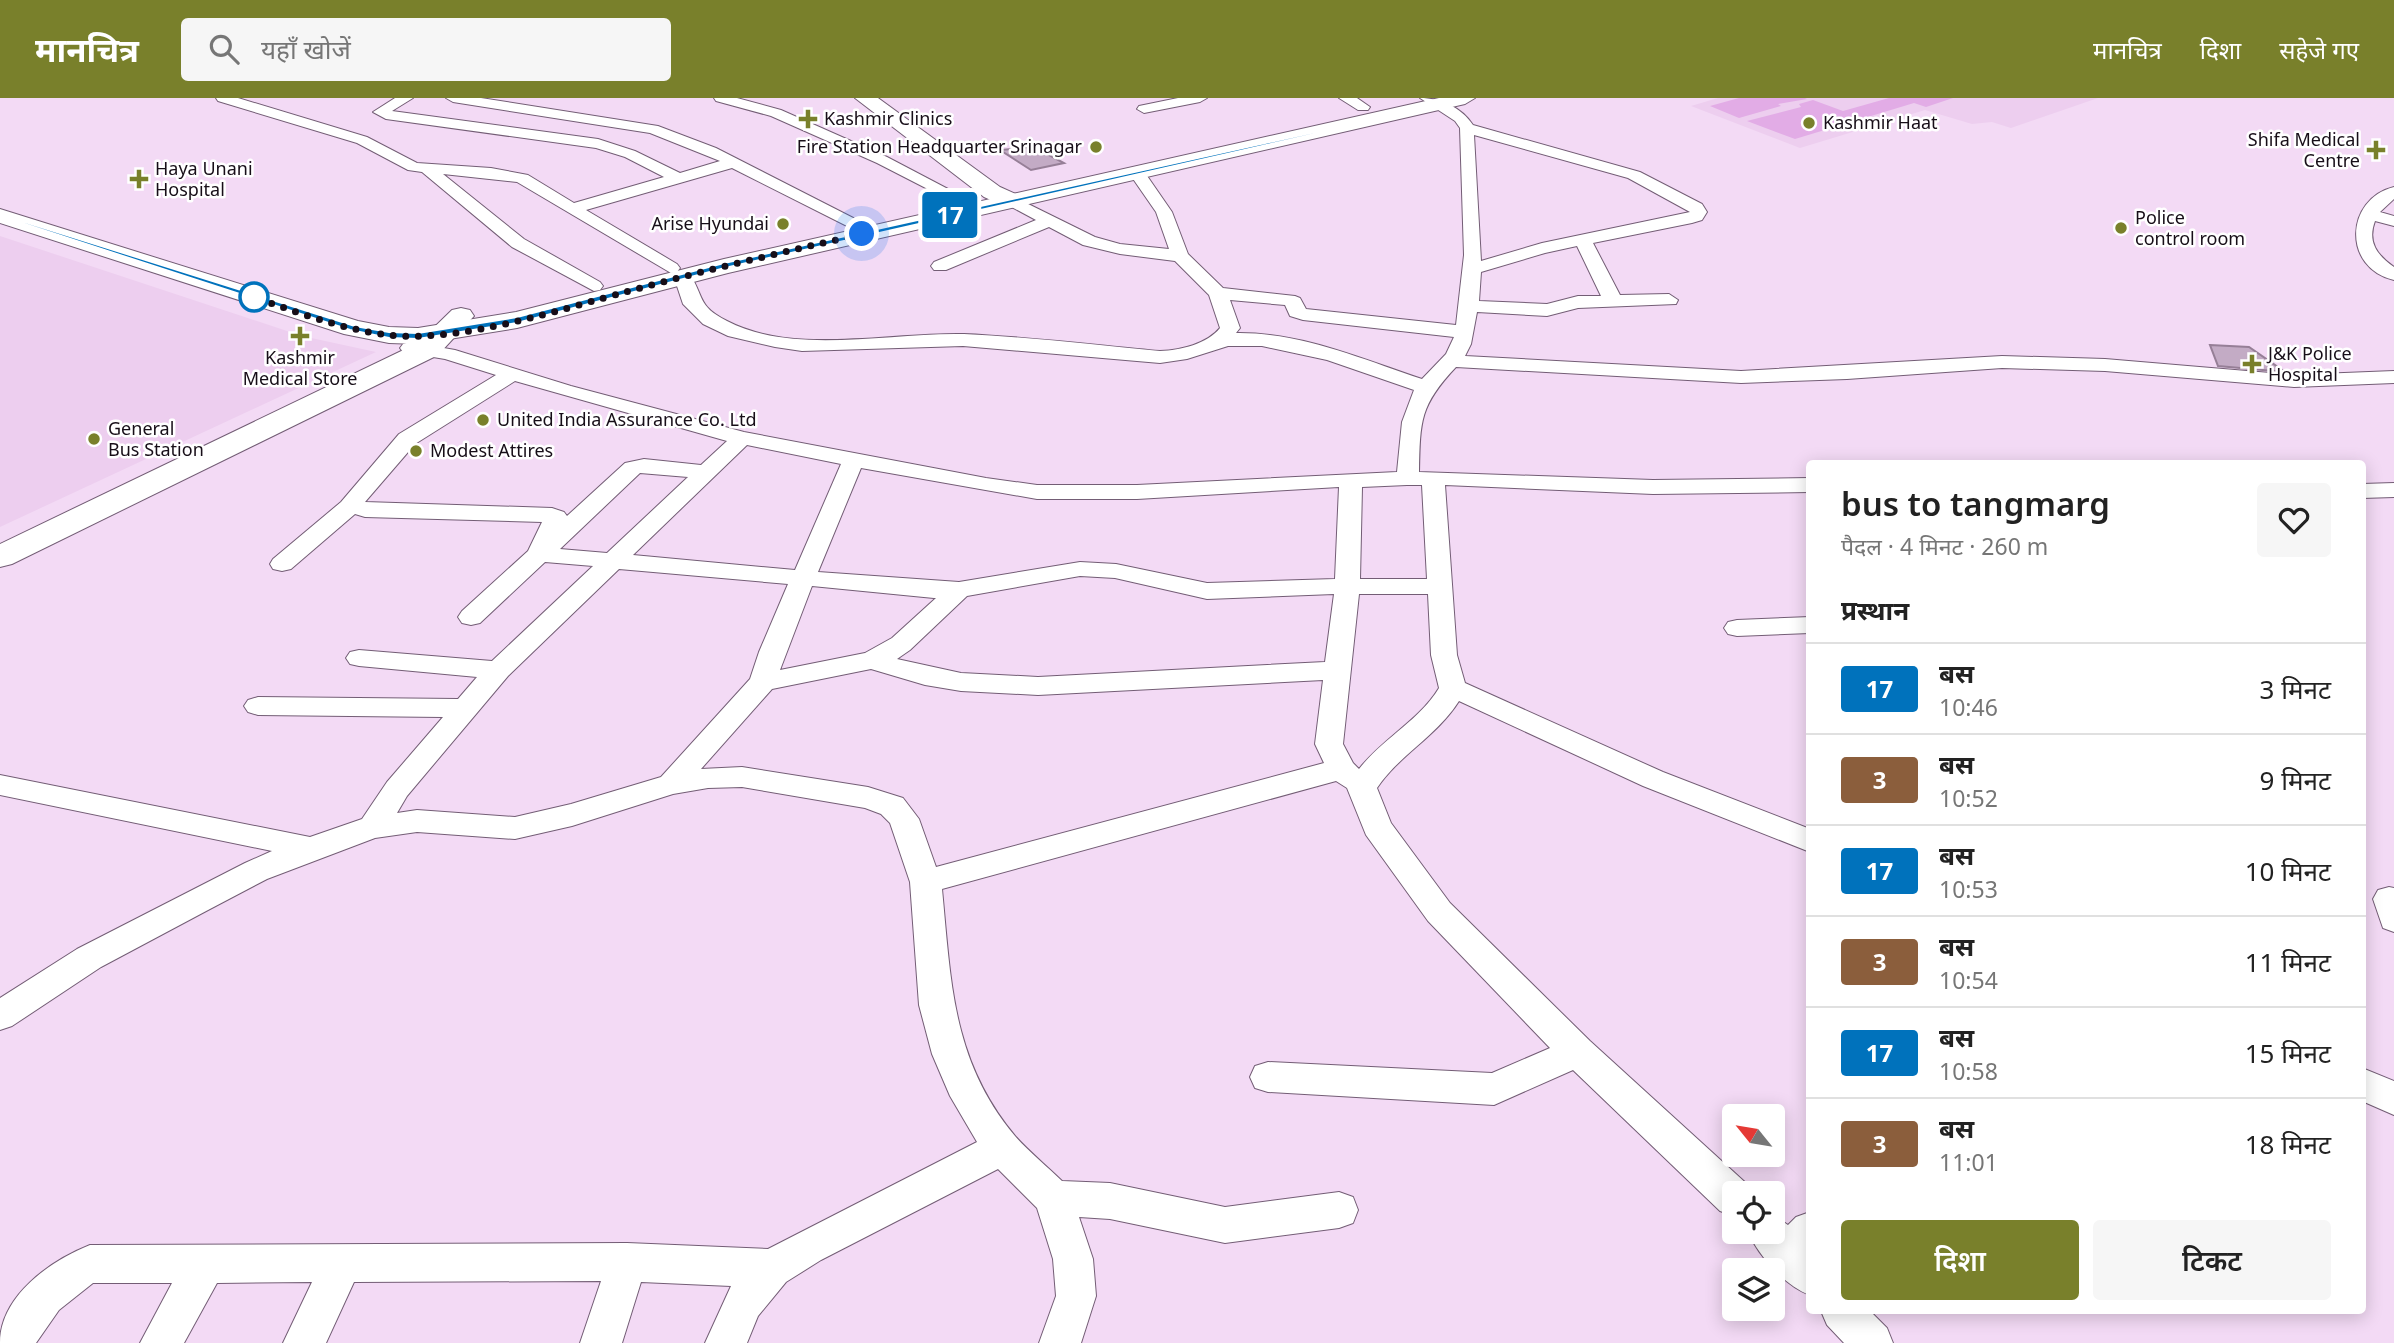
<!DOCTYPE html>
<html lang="hi">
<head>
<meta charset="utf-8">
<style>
	:root { --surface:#fff; --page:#f6f6f6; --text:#222; --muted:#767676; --line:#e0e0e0; --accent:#79802b }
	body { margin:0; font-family:"Noto Sans","Noto Sans Devanagari",sans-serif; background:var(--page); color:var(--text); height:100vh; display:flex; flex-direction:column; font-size:26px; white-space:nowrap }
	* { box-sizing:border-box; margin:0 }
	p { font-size:23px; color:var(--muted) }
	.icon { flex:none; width:38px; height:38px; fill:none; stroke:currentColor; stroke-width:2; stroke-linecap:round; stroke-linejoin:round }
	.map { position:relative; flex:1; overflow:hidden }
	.sheet { position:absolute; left:1806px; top:362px; width:560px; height:854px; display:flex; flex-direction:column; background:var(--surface); border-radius:7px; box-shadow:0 4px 18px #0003 }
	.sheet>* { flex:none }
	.badge { padding:0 14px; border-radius:5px; font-size:24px; line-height:46px }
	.needle { width:46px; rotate:300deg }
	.buttons { position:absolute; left:1722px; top:1006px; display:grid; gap:14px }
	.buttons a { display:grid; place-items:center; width:63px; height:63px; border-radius:7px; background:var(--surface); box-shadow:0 4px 18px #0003; font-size:35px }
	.you { position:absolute; width:35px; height:35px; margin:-18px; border:5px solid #fff; border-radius:50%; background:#1a73e8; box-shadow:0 0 0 10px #1a73e833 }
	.map>.badge { position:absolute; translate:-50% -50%; box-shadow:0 0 0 4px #fff }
	h2 { padding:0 35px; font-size:26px; line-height:63px }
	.round { display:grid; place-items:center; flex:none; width:74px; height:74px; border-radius:7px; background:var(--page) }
	.summary { display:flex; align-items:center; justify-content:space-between; height:119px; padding:0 35px }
	h1 { font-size:33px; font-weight:600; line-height:52px }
	.button { display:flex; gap:14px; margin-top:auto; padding:14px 35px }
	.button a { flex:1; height:80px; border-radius:7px; background:var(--accent); color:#fff; font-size:28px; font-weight:600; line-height:80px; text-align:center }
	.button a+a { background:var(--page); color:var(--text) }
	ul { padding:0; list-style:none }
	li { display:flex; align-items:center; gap:21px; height:91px; padding:0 35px; border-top:2px solid var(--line) }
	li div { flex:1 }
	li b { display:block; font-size:26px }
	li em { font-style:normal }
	li .badge { min-width:77px; font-weight:700; text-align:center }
	header { display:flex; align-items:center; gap:42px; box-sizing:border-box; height:98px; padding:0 35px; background:var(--accent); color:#fff }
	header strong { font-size:33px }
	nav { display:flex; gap:38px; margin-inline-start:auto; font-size:24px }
	.search { width:490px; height:63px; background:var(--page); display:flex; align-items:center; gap:18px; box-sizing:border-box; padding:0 24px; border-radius:7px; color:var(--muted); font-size:26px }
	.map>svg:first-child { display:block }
	.built { fill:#edceef }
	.green { fill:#e2ace6 }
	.building { fill:#c3abc5; stroke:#967f97; stroke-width:2 }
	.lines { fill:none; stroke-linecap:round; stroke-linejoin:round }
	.street-casing { stroke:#735d75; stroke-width:2 }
	.secondary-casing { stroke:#735d75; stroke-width:2 }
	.primary-casing { stroke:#735d75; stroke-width:2 }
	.street { fill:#fff; fill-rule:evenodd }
	.secondary { fill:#fff; fill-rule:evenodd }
	.primary { fill:#fff; fill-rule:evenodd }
	.line { fill:#0072bc; stroke:#fff; stroke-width:2 }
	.walk { stroke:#170e18; stroke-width:7; stroke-dasharray:0 12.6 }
	.poi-dot { fill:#79802b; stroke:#fff; stroke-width:2.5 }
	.stop-dot { fill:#fff; stroke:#0072bc; stroke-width:3.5 }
	.labels { text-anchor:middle; stroke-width:5; stroke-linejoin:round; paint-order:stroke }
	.far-poi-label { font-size:18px; fill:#170e18; stroke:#fff; text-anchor:start }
</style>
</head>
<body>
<header>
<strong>मानचित्र</strong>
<div class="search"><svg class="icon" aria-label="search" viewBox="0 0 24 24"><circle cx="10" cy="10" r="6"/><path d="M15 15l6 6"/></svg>यहाँ खोजें</div>
<nav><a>मानचित्र</a><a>दिशा</a><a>सहेजे गए</a></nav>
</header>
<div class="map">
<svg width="2394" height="1245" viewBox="0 0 2394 1245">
	<rect width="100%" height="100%" fill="#f3daf5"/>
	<path class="built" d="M 1718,0 L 2098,0 L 2011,30 L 1992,24 L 1972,26 L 1925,12 L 1800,50 L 1691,8 Z
		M 0,138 L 302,238 L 376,254 L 0,429 Z"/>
	<path class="green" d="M 1739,0 L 1805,0 L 1807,1 L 1778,6 L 1781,8 L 1739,20 L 1710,8 Z
		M 1889,0 L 1953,0 L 1926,9 L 1914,5 L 1795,41 L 1747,23 L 1801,9 L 1799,6 L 1813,2 L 1843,13 Z"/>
	<path class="building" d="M 1034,49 L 1064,65 L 1031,72 L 1000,52 Z
		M 2210,247 L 2249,249 L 2285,274 L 2218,268 Z"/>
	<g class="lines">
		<defs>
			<path id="street" d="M 216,0 L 238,0 L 367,39 L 417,65 L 491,70 L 528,77 L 574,105 L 664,79 L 625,59 L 596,50 L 386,21 L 373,14 L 395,0 L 413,0 L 392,13 L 598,41 L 635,53 L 680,75 L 720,63 L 650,35 L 453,4 L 446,0 L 481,0 L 658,28 L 716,50 L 863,125 L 855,130 L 849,129 L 732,70 L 586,112 L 677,166 L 680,170 L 677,174 L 671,175 L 517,84 L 443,76 L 524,141 L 600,184 L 603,188 L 600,192 L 594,193 L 512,149 L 422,74 L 408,72 L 357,45 L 218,3 Z
				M 714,0 L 737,0 L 781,12 L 887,59 L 967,101 L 959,106 L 953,104 L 877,65 L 771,18 L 716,3 Z
				M 1178,0 L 1207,0 L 1200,4 L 1144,15 L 1137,11 L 1139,8 Z
				M 1339,0 L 1357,0 L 1370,9 L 1368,12 L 1358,12 Z
				M 1420,0 C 1440,0 1461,9 1473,27 L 1640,74 L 1702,106 L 1707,114 L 1702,122 L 1692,125 L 1593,145 L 1620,197 L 1669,196 L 1678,202 L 1676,206 L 1578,210 L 1547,218 L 1477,214 L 1471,246 L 1465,258 L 1741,273 L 2002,258 L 2105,261 L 2294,277 L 2394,273 L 2394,285 L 2294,289 L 2105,273 L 2002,270 L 1847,281 L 1741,285 L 1456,269 C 1420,307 1420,322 1419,374 L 1653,382 L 1810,380 L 1810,394 L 1653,396 L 1445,387 L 1457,557 L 1465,585 L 1663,674 L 1810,731 L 1810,754 L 1643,688 L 1459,603 C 1437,638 1399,657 1377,690 L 1391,725 L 1450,805 L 1590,943 L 1748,1087 L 1751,1096 L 1734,1096 L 1734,1118 L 1720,1113 L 1573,972 L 1494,1007 L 1268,994 L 1255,990 L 1250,979 L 1255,968 L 1268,964 L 1492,975 L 1550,950 L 1428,823 L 1366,737 L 1347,690 L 1336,683 L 942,791 C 951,884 952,963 1015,1038 C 1029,1054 1047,1068 1062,1083 L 1110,1085 L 1225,1109 L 1339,1094 L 1353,1099 L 1358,1112 L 1353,1125 L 1339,1130 L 1225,1145 L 1110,1121 L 1079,1119 L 1093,1161 L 1096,1198 L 1081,1245 L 1039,1245 L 1056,1198 L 1053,1161 L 1037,1110 L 998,1071 L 821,1162 L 786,1184 L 758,1218 L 747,1245 L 705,1245 L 731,1188 L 641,1184 L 622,1245 L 580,1245 L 601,1183 L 354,1184 L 326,1245 L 283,1245 L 312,1184 L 217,1185 L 184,1245 L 140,1245 L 172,1185 L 93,1185 L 59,1212 L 36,1245 L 0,1245 C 0,1198 50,1163 90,1147 L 627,1145 L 768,1151 L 977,1044 L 950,998 L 932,956 L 919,907 L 910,784 L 890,725 L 881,716 L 865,710 L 742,689 L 708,690 L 673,696 L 572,728 L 515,741 L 417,734 L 375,740 L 267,781 L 208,812 L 101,869 L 12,928 L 0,932 L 0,900 L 77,851 L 245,765 L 272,753 L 0,697 L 0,677 L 310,739 L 362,721 L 387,684 L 443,619 L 258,617 L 248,614 L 244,608 L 248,602 L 258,599 L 458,601 L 477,579 L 359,568 L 350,566 L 346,560 L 350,554 L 359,552 L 492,563 L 593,468 L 545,464 L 480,525 L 471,527 L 462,525 L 458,519 L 462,513 L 528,453 L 542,424 L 365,419 L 355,416 L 291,471 L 282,473 L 273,471 L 270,466 L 273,461 L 341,404 L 399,336 L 496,277 L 445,261 L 403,254 L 400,250 L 403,246 L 410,244 L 455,252 L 571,288 L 744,334 L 986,380 L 1037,387 L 1137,387 L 1397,374 L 1402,324 L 1414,292 L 1327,262 L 1262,248 L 1228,248 L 1187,261 L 1160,265 L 963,248 L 802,253 L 775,249 L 728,238 L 703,226 L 683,206 L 674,179 L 677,175 L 689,175 C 705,199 696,207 727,223 C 794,258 890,234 964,236 C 1029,239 1095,247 1160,253 C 1181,252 1207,246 1220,230 L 1209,197 L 1175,163 L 1120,156 L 1083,147 L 1049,129 L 946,172 L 934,172 L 931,168 L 934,164 L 1036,122 L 1006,106 L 1004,103 L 1012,98 L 1095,139 L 1120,146 L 1169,151 L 1156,114 L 1129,75 L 1137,70 L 1143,72 L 1172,114 L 1188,156 L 1223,190 L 1295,198 L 1300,200 L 1306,211 L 1456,227 L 1464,157 L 1460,30 L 1455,23 ZM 1474,37 L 1628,80 L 1690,114 L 1542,145 L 1481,163 ZM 1577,148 L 1601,198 L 1578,198 L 1547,206 L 1479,203 L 1481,174 L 1545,155 ZM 1230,202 L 1285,207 L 1290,218 L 1303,222 L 1454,239 L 1446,256 L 1422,281 C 1362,261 1301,234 1236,235 L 1240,230 ZM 515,283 L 727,343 L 701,367 L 644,361 L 625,365 L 567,418 L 564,414 L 552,410 L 365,404 L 415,346 ZM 747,347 L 841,366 L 795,472 L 633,457 ZM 861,370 L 1037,401 L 1137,401 L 1339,389 L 1335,481 L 1207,485 L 1116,466 L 1080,464 L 959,484 L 818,474 ZM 640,375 L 688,379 L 607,455 L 560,451 ZM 1407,387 L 1422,387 L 1427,481 L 1360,481 L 1362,389 ZM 619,471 L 788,486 L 759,554 L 750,581 L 661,679 L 571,706 L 515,719 L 417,712 L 397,715 L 407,698 L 508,578 ZM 1080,478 L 1115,480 L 1207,501 L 1334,496 L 1325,564 L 1038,579 L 961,575 L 897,561 L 910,552 L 967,498 ZM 812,488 L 934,500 L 936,500 L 892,540 L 865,555 L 780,572 ZM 1359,496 L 1428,496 L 1431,557 L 1439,590 C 1419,623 1383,640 1359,671 L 1353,665 L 1343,646 ZM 871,571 L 925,587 L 961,593 L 1038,597 L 1323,582 L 1315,646 L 1324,665 L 936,769 L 919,721 L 903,700 L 868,689 L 742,669 L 701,671 L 772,591 Z
				M 2394,89 L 2394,101 L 2380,114 L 2394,118 L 2394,128 L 2375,123 C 2367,144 2377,157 2394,169 L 2394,182 C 2342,170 2345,101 2394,89 Z
				M 2394,385 L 2394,399 L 2362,400 L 2362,386 Z
				M 1810,519 L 1810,535 L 1737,538 L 1728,536 L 1724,530 L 1728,524 L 1737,522 Z
				M 2389,789 L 2394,790 L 2394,834 L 2383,830 L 2373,801 L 2378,792 Z
				M 2362,970 L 2394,983 L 2394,1017 L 2362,1003 Z
				M 1810,1114 L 1810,1197 C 1785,1188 1759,1158 1748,1134 L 1773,1134 L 1773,1117 L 1788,1127 L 1796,1119 Z
				M 1821,1213 L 1870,1213 L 1887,1230 L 1893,1245 L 1844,1245 L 1827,1227 Z"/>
			<path id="secondary" d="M 855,0 L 878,0 L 1000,89 L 1020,98 L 1023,103 L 1020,108 L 1004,108 L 984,99 Z
				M 461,210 L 470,212 L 474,218 L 438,257 L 12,466 L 0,469 L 0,446 L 418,245 L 452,212 Z"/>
			<path id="primary" d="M 1439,0 L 1475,0 L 1465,6 L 728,175 L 517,230 L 418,246 L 389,245 L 344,236 L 0,125 L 0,111 L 358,223 L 389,229 L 418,230 L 516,214 L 724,161 Z"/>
		</defs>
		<use href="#street" class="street-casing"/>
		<use href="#secondary" class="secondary-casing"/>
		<use href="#primary" class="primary-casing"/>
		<use href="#street" class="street"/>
		<use href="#secondary" class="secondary"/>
		<use href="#primary" class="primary"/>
	</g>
	<path class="line" d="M 1465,2 L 725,170 L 517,225 L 418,241 L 389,240 L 350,232 L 0,118 L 3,117 L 355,228 L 389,234 L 418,235 L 517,219 L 724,165 L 1468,0 Z"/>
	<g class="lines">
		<path class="walk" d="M 254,199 L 245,196 C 291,212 339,231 388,237 C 461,245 558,212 629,193 C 706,172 784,154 862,136"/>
	</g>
	<g class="poi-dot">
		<path d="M804.5 10.5h7v7h7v7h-7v7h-7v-7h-7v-7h7z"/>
		<circle cx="1809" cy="25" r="7"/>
		<circle cx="1096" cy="49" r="7"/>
		<path d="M2372.5 41.5h7v7h7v7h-7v7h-7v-7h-7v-7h7z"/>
		<path d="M135.5 70.5h7v7h7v7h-7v7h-7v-7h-7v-7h7z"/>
		<circle cx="783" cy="126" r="7"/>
		<circle cx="2121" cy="130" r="7"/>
		<path d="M296.5 227.5h7v7h7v7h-7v7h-7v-7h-7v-7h7z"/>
		<path d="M2248.5 255.5h7v7h7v7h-7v7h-7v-7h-7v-7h7z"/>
		<circle cx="483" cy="322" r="7"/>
		<circle cx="94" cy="341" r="7"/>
		<circle cx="416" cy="353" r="7"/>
	</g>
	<circle class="stop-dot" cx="254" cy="199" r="14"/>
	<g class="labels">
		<g class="far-poi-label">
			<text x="824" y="27">Kashmir Clinics</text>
			<text x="1823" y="31">Kashmir Haat</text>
			<text x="2360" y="48" text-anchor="end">Shifa Medical<tspan x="2360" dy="21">Centre</tspan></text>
			<text x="1082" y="55" text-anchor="end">Fire Station Headquarter Srinagar</text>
			<text x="155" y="77">Haya Unani<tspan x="155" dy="21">Hospital</tspan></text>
			<text x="2135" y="126">Police<tspan x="2135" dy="21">control room</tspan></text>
			<text x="769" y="132" text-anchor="end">Arise Hyundai</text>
			<text x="2268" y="262">J&amp;K Police<tspan x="2268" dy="21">Hospital</tspan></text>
			<text x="300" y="266" text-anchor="middle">Kashmir<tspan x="300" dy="21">Medical Store</tspan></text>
			<text x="497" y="328">United India Assurance Co. Ltd</text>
			<text x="108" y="337">General<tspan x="108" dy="21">Bus Station</tspan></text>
			<text x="430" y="359">Modest Attires</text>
		</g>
	</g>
</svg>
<div class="buttons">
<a><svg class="needle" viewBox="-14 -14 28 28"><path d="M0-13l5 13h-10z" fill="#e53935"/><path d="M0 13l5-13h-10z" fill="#767676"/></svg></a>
<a><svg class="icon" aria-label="locate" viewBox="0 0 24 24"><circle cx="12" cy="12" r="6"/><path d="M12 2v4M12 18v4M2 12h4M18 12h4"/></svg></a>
<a><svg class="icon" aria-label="layers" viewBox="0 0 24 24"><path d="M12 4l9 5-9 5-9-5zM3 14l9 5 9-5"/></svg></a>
</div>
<div class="you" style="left:862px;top:136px"></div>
<b class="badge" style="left:950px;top:117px;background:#0072bc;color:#fff">17</b>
<section class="sheet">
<div class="summary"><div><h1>bus to tangmarg</h1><p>पैदल · 4 मिनट · 260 m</p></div><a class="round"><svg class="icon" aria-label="heart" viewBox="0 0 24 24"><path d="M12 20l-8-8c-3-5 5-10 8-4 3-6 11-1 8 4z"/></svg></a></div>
<h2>प्रस्थान</h2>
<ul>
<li><span class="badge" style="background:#0072bc;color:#fff">17</span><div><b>बस</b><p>10:46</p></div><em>3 मिनट</em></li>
<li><span class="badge" style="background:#8b5e3c;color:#fff">3</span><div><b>बस</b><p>10:52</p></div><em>9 मिनट</em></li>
<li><span class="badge" style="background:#0072bc;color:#fff">17</span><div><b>बस</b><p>10:53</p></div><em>10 मिनट</em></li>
<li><span class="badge" style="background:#8b5e3c;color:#fff">3</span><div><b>बस</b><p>10:54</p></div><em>11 मिनट</em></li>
<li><span class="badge" style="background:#0072bc;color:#fff">17</span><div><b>बस</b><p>10:58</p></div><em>15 मिनट</em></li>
<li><span class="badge" style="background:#8b5e3c;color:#fff">3</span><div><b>बस</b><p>11:01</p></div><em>18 मिनट</em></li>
</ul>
<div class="button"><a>दिशा</a><a>टिकट</a></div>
</section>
</div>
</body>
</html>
